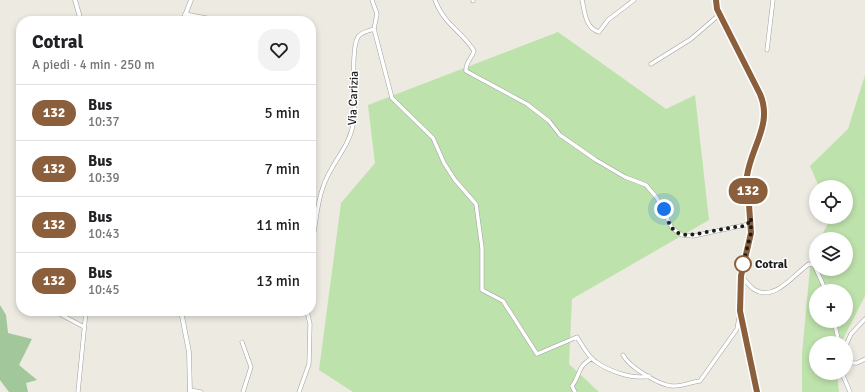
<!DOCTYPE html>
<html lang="it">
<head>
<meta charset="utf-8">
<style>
	:root { --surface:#fff; --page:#f2f2f2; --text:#202124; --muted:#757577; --line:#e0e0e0 }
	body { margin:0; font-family:Signika,sans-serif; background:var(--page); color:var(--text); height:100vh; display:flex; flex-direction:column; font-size:15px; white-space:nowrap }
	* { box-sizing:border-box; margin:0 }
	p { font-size:13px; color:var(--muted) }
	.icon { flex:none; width:22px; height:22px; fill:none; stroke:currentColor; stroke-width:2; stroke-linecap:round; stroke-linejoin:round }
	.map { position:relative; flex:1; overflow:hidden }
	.sheet { position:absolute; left:16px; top:16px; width:300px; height:300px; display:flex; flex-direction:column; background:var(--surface); border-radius:16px; box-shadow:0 2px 6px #0003 }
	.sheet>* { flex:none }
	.badge { padding:0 8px; border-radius:13px; font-size:14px; line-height:26px }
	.fabs { position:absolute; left:809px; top:180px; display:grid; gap:8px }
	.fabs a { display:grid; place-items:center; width:44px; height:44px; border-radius:50%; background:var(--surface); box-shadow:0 2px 6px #0003; font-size:20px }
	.you { position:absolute; width:20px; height:20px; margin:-10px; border:3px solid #fff; border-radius:50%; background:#1a73e8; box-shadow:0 0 0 6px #1a73e833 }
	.map>.badge { position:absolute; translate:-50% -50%; box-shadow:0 0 0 2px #fff }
	.round { display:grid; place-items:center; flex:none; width:42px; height:42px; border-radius:16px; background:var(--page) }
	.headline { display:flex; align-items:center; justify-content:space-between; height:68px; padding:0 16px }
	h1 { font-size:19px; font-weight:800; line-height:30px }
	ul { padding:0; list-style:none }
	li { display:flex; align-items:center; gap:12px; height:56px; padding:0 16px; border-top:1px solid var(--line) }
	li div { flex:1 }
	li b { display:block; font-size:15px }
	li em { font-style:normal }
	li .badge { min-width:44px; font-weight:700; text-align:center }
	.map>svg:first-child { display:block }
	.grass { fill:#bee2ab; fill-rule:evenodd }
	.forest { fill:#a1c79a }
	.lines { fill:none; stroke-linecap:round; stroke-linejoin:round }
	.minor-casing { stroke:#9f9f9f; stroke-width:4.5 }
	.tertiary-casing { stroke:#9f9f9f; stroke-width:5 }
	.secondary-casing { stroke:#50650f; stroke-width:6 }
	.minor { stroke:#fff; stroke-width:3.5 }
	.tertiary { stroke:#fff; stroke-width:4 }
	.secondary { stroke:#e7f2b9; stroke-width:5 }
	.line-casing { stroke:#fff; stroke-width:9 }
	.line { stroke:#8b5e3c; stroke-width:6 }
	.walk { stroke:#1b1b1b; stroke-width:4; stroke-dasharray:0 7.2 }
	.stop-dot { fill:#fff; stroke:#8b5e3c; stroke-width:2 }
	.labels { text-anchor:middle; stroke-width:3; stroke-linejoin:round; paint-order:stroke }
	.street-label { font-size:12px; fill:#1b1b1b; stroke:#fff }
	.stop-label { font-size:12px; font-weight:bold; fill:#1b1b1b; stroke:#fff; text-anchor:start }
</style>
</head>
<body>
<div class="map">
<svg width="865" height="392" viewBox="0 0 865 392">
	<rect width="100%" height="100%" fill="#eceae1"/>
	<path class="grass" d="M 558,32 L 666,109 L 695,95 L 709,220 L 572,299 L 569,364 L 599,392 L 353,392 L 319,370 L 341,203 L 375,163 L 368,105 Z
		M 865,75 L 865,296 L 841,343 L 816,343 L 816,373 L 837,373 L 839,392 L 802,392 L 802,354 L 811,257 L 816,246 L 816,269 L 846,269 L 846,239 L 820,239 L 831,217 L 846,217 L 846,187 L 819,187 L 810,166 L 848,129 ZM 816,291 L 846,291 L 846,321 L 816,321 Z"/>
	<path class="forest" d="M 0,305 L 6,315 L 8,333 L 32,339 L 19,365 L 37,380 L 26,383 L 28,392 L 9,392 L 0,380 Z"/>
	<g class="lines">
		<defs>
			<path id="minor" d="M 435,0 C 444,25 463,32 474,51 C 472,58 465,63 466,71 L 527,104 L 549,121 L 560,135 L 596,160 L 625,177 L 646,185 L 657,198 L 672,228 L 682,235 L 693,236 L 745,225 L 748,224 L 749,220
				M 473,0 L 473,1
				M 582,0 C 585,12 585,28 599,32 L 608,20 L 634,0
				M 185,14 L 222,21
				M 374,29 L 392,98 L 433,138 L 444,163 L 455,180 L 476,204 L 482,248 L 482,290 L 503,301 L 537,354 L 577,337 C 582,345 588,357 596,362 C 609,371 633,380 649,376
				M 767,50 L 773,0
				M 651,64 L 691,39 L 720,14
				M 311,247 C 316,228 316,206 323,187 C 331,162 351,147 354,119 C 356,101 350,50 358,37 C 361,32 369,31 374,29 L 377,14 L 372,0
				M 816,269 L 826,291
				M 741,276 C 745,280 750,287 755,290 C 775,302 795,273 809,264 L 814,265 L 816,269
				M 56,312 L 84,327
				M 834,321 L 839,343
				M 242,342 L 251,367 L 243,392
				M 846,345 L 851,334 L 865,319
				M 623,355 C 629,367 659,385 672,386 C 681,387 691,382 700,381 L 737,329 L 740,312
				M 846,363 L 857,363 L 865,359
				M 842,373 L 850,392
				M 190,390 L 201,392
				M 78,392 L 86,311
				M 299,392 L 309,364 L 310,324 L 307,311
				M 575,392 L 572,386 C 582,373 575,369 592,358"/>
			<path id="tertiary" d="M 75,0 L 81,21
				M 183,21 L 191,0
				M 181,311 L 189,352 L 190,392"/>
			<path id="secondary" d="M 716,0 L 717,9 L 760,94 C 773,124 751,147 747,176 L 751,233 L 741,276 L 740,311 L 757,392"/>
		</defs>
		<use href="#minor" class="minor-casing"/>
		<use href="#tertiary" class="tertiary-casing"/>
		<use href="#secondary" class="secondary-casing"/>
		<use href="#minor" class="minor"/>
		<use href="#tertiary" class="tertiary"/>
		<use href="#secondary" class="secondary"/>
	</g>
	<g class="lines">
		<defs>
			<path id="line" d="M 716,0 L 717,9 L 760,94 C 773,124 751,147 747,176 L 751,233 L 741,276 L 740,311 L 757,392"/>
		</defs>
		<use href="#line" class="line-casing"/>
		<use href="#line" class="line"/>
		<path class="walk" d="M 664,209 C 672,238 681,237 707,232 C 720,230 732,227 744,226 L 748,224 L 749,219 L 751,219 L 751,233 L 743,264"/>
	</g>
	<circle class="stop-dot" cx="743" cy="264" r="8"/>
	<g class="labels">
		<g class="street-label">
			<text transform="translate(353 98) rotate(-88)" y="4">Via Carizia</text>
		</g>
		<g class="stop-label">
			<text x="755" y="268">Cotral</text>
		</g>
	</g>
</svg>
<div class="fabs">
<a><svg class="icon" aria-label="locate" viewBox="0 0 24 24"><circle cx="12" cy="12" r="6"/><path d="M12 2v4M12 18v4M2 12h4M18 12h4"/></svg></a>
<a><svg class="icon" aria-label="layers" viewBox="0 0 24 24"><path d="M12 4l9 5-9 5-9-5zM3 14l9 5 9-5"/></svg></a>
<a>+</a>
<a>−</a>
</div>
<div class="you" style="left:664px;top:209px"></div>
<b class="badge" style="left:748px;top:191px;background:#8b5e3c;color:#fff">132</b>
<section class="sheet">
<div class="headline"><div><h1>Cotral</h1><p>A piedi · 4 min · 250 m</p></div><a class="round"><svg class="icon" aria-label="heart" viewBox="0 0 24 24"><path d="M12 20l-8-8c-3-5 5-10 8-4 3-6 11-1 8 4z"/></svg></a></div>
<ul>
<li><span class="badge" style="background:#8b5e3c;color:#fff">132</span><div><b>Bus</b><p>10:37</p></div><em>5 min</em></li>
<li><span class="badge" style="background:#8b5e3c;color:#fff">132</span><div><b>Bus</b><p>10:39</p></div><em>7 min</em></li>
<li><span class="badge" style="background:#8b5e3c;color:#fff">132</span><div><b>Bus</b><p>10:43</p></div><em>11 min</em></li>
<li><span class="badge" style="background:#8b5e3c;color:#fff">132</span><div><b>Bus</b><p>10:45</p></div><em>13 min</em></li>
</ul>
</section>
</div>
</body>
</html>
